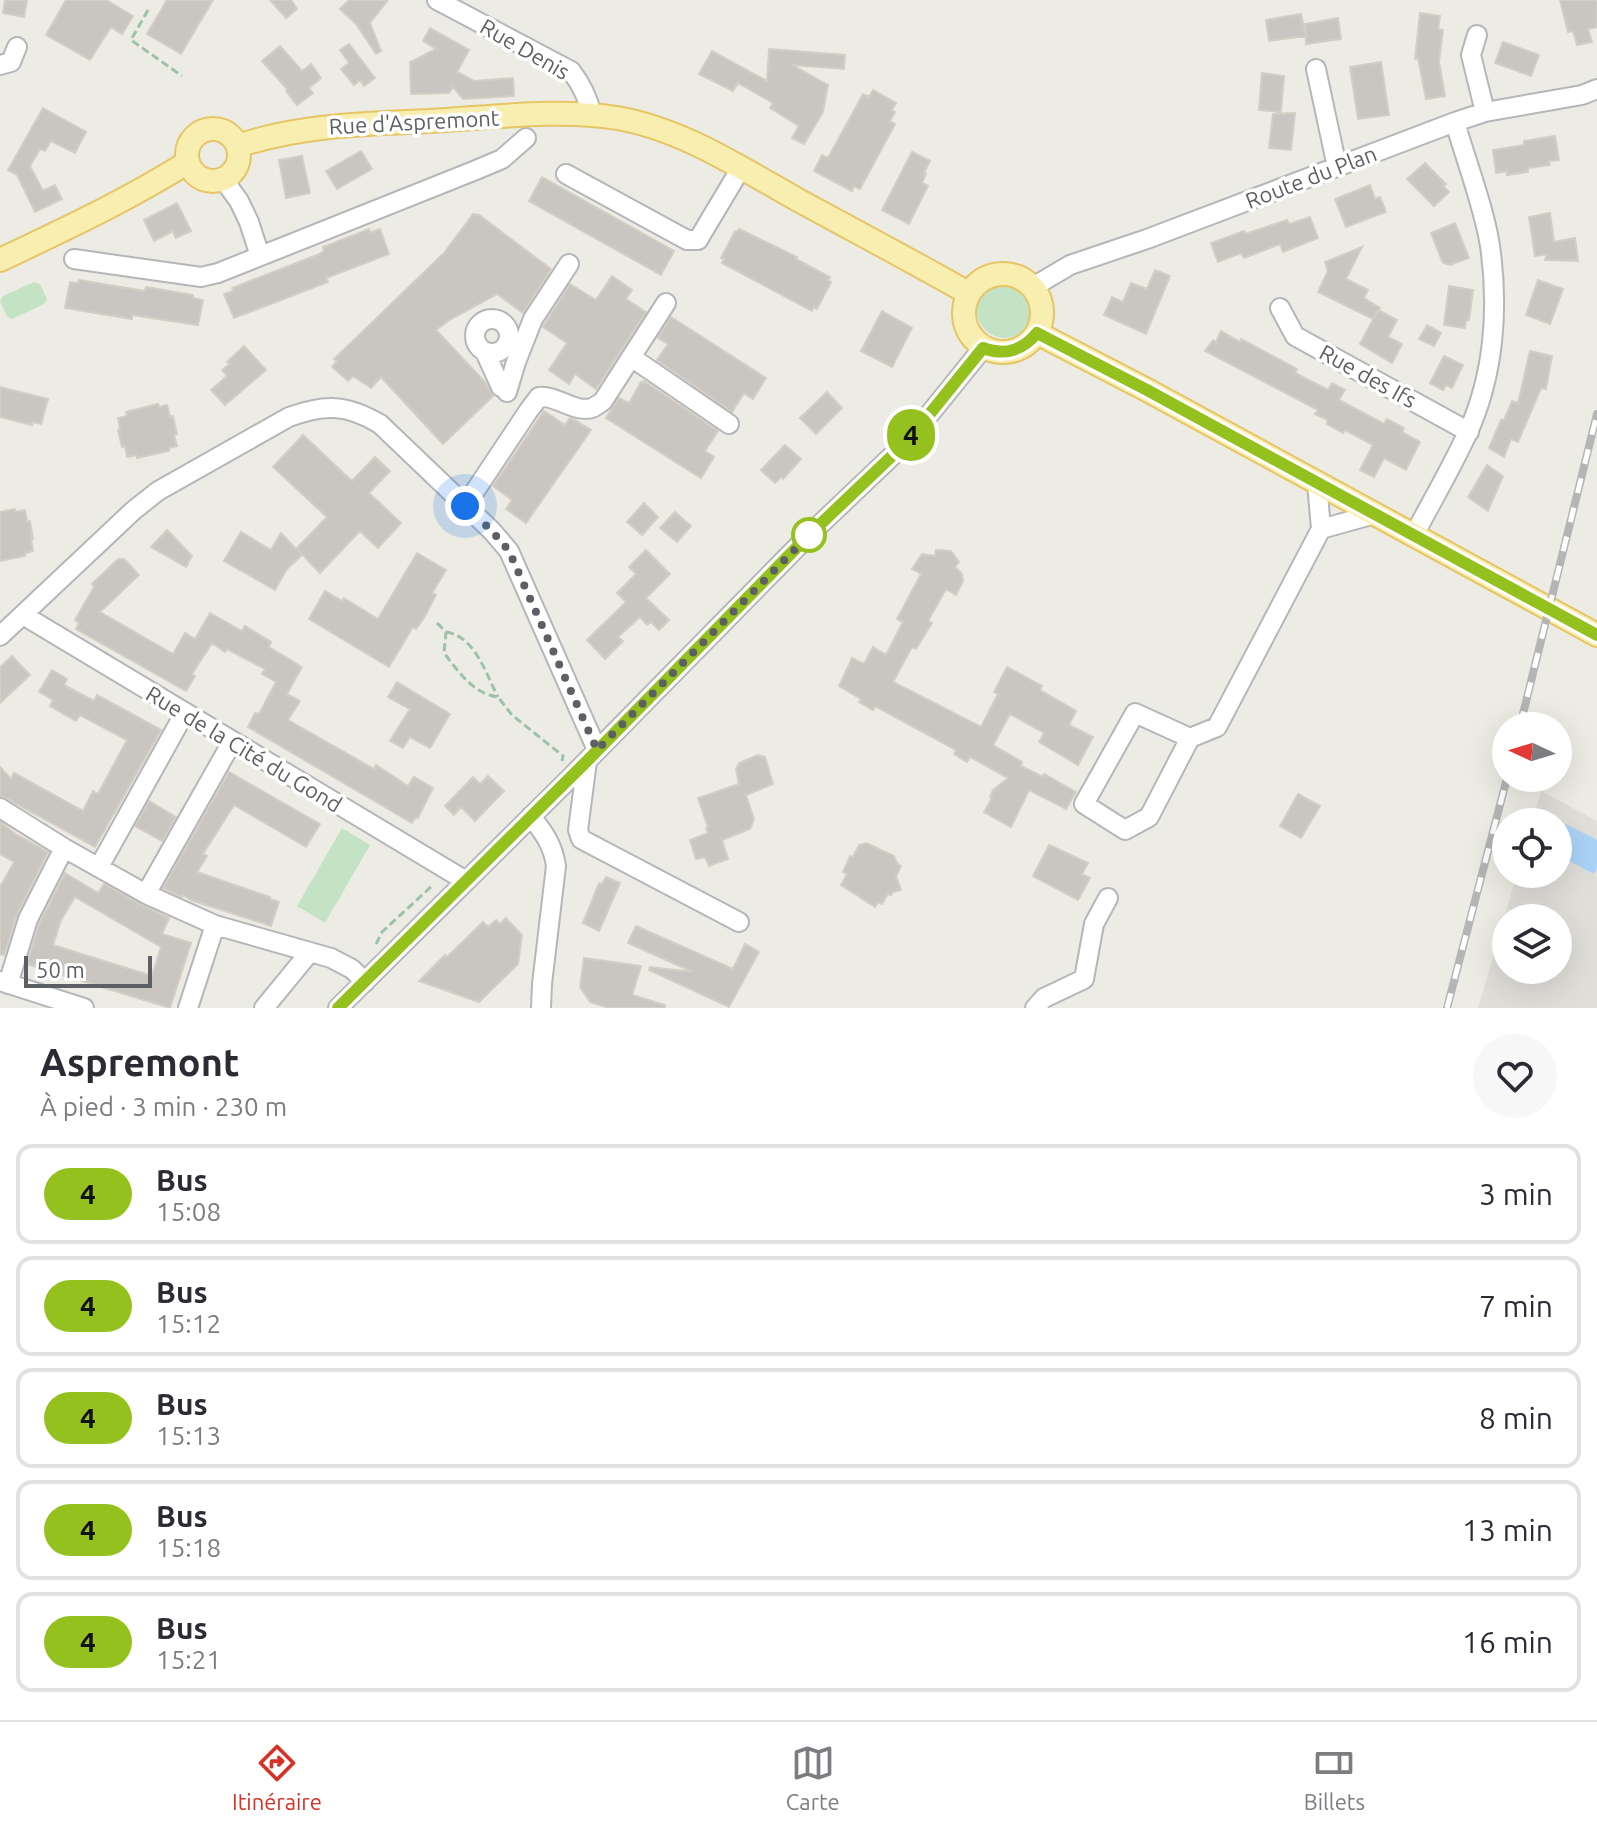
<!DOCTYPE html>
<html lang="fr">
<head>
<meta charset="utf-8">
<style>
	:root { --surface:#fff; --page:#f7f7f7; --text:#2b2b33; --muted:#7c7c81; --line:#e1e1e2; --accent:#d93025 }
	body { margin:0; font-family:Ubuntu,sans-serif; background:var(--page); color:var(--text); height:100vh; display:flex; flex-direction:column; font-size:30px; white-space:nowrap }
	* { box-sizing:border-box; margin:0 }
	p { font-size:26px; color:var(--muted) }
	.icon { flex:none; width:44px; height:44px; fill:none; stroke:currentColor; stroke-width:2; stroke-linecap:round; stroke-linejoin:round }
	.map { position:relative; height:1008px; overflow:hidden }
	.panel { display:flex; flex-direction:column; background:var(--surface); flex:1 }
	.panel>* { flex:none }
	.badge { padding:0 16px; border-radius:26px; font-size:28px; line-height:52px }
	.needle { width:52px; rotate:274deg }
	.fabs { position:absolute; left:1492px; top:712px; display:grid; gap:16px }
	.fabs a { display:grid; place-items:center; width:80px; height:80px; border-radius:50%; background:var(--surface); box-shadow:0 8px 32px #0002; font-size:40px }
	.scale { position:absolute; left:24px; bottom:20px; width:128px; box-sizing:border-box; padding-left:8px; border:4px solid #5c5f64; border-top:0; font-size:22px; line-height:28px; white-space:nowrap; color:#5c5f64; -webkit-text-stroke:6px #fff; paint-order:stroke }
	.you { position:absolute; width:40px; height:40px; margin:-20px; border:6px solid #fff; border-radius:50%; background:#1a73e8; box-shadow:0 0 0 12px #1a73e833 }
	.map>.badge { position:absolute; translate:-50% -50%; box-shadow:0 0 0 4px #fff }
	.round { display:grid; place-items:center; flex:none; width:84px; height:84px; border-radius:42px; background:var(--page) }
	.summary { display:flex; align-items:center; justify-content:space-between; height:136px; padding:0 40px }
	h1 { font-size:38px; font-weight:700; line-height:60px }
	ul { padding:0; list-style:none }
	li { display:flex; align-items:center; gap:24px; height:100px; margin:0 16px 12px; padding:0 24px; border:4px solid var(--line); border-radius:16px }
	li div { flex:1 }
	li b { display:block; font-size:30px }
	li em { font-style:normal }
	li .badge { min-width:88px; font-weight:700; text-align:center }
	.menu { display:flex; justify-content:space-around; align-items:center; height:112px; border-top:2px solid var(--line); background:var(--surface); font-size:22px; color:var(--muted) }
	.menu a { display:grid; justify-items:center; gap:4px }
	.menu .active { color:var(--accent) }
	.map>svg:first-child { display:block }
	.industrial { fill:#dfded9; fill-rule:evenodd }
	.green { fill:#c3e3c4 }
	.water { fill:#abd3f7 }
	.building { fill:#c9c6c2; stroke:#d2cec3; stroke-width:2; fill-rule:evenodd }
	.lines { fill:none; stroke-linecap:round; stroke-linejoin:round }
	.minor-casing { stroke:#b5b6ba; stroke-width:22 }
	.major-casing { stroke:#e5c566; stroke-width:26 }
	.path { stroke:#9cc3a9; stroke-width:3; stroke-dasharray:8 4; stroke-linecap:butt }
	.minor { stroke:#fff; stroke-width:18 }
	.major { stroke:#f8eeaf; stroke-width:22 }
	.rail-casing { stroke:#b4b5b5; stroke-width:8 }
	.rail { stroke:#fff; stroke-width:5; stroke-dasharray:15; stroke-linecap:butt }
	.line-casing { stroke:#fff; stroke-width:18 }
	.line { stroke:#95c11f; stroke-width:12 }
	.walk { stroke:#5c5f64; stroke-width:8; stroke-dasharray:0 14.4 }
	.stop-dot { fill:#fff; stroke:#95c11f; stroke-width:4 }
	.labels { text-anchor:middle; stroke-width:7; stroke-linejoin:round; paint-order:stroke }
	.street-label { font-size:22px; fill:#5c5f64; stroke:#fff }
</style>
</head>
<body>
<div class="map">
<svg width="1597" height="1008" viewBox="0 0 1597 1008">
	<rect width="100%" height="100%" fill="#edece4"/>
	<path class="industrial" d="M 1541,791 L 1597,821 L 1597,1008 L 1478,1008 L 1517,874 L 1558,874 L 1558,822 L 1532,822 ZM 1506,918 L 1558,918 L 1558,970 L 1506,970 Z"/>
	<path class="green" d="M977 310a28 28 0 1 1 56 0a28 28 0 1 1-56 0Z
		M 34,282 L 40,284 L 47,299 L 44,304 L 12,319 L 7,316 L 0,301 L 3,296 Z
		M 342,828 L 370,845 L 325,923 L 297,906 Z"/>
	<path class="water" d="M 1566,824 L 1597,840 L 1597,868 L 1594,874 L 1558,855 L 1558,838 Z"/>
	<path class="building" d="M 5,0 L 27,0 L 24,17 L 3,13 Z
		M 66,0 L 106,0 L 133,16 L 122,34 L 111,27 L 90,60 L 46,35 Z
		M 167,0 L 213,0 L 181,54 L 147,34 Z
		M 270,0 L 291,0 L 297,9 L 286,18 Z
		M 349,0 L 388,0 L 370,23 L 381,51 L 376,54 L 356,24 L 340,9 Z
		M 1560,0 L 1597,0 L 1597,27 L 1588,29 L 1592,42 L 1577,45 L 1573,31 L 1568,32 Z
		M 1420,13 L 1440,16 L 1438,29 L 1443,30 L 1439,62 L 1445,96 L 1426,99 L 1418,58 L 1415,59 Z
		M 1301,14 L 1306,36 L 1269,41 L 1266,20 Z
		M 1338,18 L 1341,39 L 1306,44 L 1305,24 Z
		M 430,28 L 469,50 L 457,72 L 474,81 L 513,78 L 514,96 L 463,99 L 453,87 L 449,93 L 411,94 L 410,62 L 436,49 L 423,41 Z
		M 1503,42 L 1539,55 L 1531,76 L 1495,63 Z
		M 349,44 L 375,78 L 364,86 L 360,80 L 354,85 L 341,69 L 349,63 L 340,50 Z
		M 280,46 L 302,71 L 311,64 L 321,78 L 309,88 L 313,93 L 297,105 L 286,91 L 288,90 L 262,61 Z
		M 769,49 L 845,55 L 844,69 L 792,65 L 828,85 L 823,112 L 804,144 L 792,138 L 799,126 L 770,108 L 773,103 L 738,83 L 733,91 L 699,74 L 712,51 L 767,81 Z
		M 1381,62 L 1389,115 L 1358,119 L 1350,67 Z
		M 1262,73 L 1284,76 L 1281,112 L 1259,110 Z
		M 873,90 L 896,103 L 892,110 L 895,112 L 890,121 L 895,124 L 860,189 L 854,186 L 852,191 L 814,171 L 822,155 L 828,158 L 863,94 L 869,97 Z
		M 43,108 L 86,132 L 75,153 L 51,141 L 45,151 L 40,149 L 30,166 L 43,191 L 55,185 L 62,199 L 35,212 L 17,175 L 8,170 Z
		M 1295,113 L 1291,150 L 1269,148 L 1273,114 Z
		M 1555,136 L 1559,160 L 1549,161 L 1550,165 L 1528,168 L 1528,172 L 1507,175 L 1507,171 L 1496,173 L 1493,150 L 1524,145 L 1524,141 Z
		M 361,151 L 372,169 L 337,189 L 326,171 Z
		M 912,152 L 930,161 L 924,173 L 926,174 L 922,183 L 928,186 L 909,224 L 882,210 Z
		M 302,156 L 310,193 L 286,198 L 279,160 Z
		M 1425,163 L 1446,184 L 1443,186 L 1449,192 L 1434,206 L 1407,179 Z
		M 542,177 L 674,251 L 661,275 L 529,201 Z
		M 1370,185 L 1375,199 L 1380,197 L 1386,212 L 1346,227 L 1335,199 Z
		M 177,203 L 191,231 L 176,238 L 173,231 L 154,241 L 144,220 Z
		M 1550,213 L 1554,242 L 1575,238 L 1578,261 L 1545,260 L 1547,254 L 1535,256 L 1529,217 Z
		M 473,214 L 479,215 L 551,269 L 523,313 L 497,294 L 451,319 L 436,330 L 486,383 L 493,396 L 443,444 L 381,377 L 371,388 L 353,376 L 348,381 L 332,367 L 337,361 L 334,359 L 444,253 Z
		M 1310,217 L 1318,238 L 1283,252 L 1280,244 L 1244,258 L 1241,253 L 1218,262 L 1211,243 L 1244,231 L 1245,234 L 1287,220 L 1289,224 Z
		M 1455,223 L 1469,258 L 1450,265 L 1443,263 L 1431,233 Z
		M 369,229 L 370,233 L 380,229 L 389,254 L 326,278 L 328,282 L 234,318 L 224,294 L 233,291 L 232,288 L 317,255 L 324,251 L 323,247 Z
		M 739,229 L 797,257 L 796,259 L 830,277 L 828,280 L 831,282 L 817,309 L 814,307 L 812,311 L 722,263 L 724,259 L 721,258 L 735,231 L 737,232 Z
		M 1362,247 L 1346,279 L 1368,290 L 1364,298 L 1380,308 L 1373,319 L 1318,292 L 1328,271 L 1325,262 Z
		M 1155,270 L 1170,276 L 1146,334 L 1104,315 L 1112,297 L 1123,302 L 1131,283 L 1147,289 Z
		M 612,276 L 632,290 L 626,299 L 646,312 L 596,389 L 575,374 L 569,384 L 549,370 L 567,343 L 543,327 L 544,325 L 570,284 L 596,300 Z
		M 79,280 L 145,291 L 146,287 L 193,295 L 193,298 L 203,300 L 198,325 L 132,315 L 132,319 L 65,308 L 70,282 L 78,283 Z
		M 1538,280 L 1563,289 L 1550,324 L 1526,315 Z
		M 1449,286 L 1473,290 L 1469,320 L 1466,320 L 1465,328 L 1444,325 Z
		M 1378,310 L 1397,320 L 1388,337 L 1402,344 L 1392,363 L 1360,344 Z
		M 882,311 L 912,328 L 892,367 L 861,351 Z
		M 671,317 L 766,378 L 753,399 L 744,393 L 732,412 L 657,360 L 668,344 L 658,338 Z
		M 1427,325 L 1441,333 L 1434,346 L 1419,339 Z
		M 1221,331 L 1240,342 L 1241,339 L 1297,369 L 1295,373 L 1328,390 L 1332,383 L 1345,390 L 1339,400 L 1384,424 L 1387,419 L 1404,428 L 1402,432 L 1420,442 L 1406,470 L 1384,458 L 1374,477 L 1360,470 L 1373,445 L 1345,430 L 1343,433 L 1327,424 L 1328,420 L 1315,414 L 1318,410 L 1205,351 L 1213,340 L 1216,342 Z
		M 244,346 L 266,370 L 225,405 L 211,390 L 227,376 L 222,370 L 230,364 L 227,362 Z
		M 1530,351 L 1552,356 L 1546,389 L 1541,388 L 1518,442 L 1511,439 L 1504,457 L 1489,448 L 1501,420 L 1504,420 L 1512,401 L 1518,403 Z
		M 1444,356 L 1463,365 L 1452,388 L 1446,385 L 1443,390 L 1430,383 Z
		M 644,381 L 718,431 L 705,451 L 714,457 L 701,478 L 606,418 L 619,398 L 629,403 L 641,382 L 643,383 Z
		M 0,387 L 48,399 L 41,424 L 33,422 L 32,425 L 0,417 Z
		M 827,392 L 842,408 L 816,434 L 800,418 Z
		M 158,404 L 159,407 L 167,405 L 170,417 L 173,416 L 177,434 L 174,435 L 177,446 L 169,448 L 169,451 L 137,458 L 137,455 L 127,457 L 125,446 L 122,447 L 118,430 L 120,429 L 118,418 L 127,416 L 126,412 Z
		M 544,411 L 565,425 L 570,418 L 575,420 L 591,430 L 526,523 L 506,509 L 512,500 L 493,486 Z
		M 303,435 L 352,481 L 375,457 L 390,471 L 369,493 L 401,523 L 378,548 L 360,531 L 320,573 L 298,550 L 302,555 L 287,569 L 275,590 L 224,561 L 241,532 L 271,550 L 281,533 L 296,549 L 327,517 L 273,467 Z
		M 785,445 L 801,459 L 783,479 L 781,477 L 775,483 L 761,470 Z
		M 1487,465 L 1503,476 L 1488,511 L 1468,497 Z
		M 644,503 L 658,517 L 642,535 L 627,522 Z
		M 15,509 L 16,512 L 25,510 L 27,522 L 30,521 L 33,539 L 31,539 L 33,551 L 25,553 L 25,556 L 0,561 L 0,512 Z
		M 675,512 L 691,526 L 677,542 L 660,528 Z
		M 167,530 L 192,556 L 186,567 L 151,547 Z
		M 646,550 L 670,574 L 646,598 L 669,620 L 659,630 L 651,622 L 647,625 L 640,617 L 618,637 L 623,641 L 605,659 L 587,640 L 626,602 L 617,593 L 636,574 L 629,567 Z
		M 936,550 L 951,551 L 959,562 L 955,567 L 962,574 L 963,581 L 956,595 L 946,589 L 928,621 L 932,623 L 916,649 L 912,647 L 893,682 L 981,727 L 998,694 L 994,692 L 1007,667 L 1042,686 L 1040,690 L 1076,711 L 1069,725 L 1093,737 L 1078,765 L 1039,742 L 1044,733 L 1010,714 L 993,745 L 1022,762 L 1021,766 L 1043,777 L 1044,774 L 1076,792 L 1066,809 L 1029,790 L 1011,827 L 984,812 L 992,798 L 990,797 L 993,790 L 1008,778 L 970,757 L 967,762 L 954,754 L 956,750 L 875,706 L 873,710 L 859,702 L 861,699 L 839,686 L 852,658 L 864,664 L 873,647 L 886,655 L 903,622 L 897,619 L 921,574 L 912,569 L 922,554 L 935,556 Z
		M 417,553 L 446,570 L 432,593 L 436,595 L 424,618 L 416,629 L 413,627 L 389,667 L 309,619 L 325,591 L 342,601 L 344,598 L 378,619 Z
		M 118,559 L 124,559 L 139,575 L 100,612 L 173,654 L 185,633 L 195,639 L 210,613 L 242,631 L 245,626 L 271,642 L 269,647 L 302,667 L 287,694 L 300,701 L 288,720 L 374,769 L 376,765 L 408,786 L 414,777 L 433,788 L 418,818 L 416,817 L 412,823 L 248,727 L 255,713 L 259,714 L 276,682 L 262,674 L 265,669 L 227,649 L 225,652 L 212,643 L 192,674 L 195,676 L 186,691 L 76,629 L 79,623 L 75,620 L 94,587 L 92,584 Z
		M 12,656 L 30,675 L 0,703 L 0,667 Z
		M 52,670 L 67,679 L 64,685 L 94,701 L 97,695 L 161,730 L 95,847 L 6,798 L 0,796 L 0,767 L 11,779 L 14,773 L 83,811 L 93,791 L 98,794 L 127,740 L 80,715 L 76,721 L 50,706 L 53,700 L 39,692 Z
		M 397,682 L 450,714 L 430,748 L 410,737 L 403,748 L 390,741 L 410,709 L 388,697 Z
		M 758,755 L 765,757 L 773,784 L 746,795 L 754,819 L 750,829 L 722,840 L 728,859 L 709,866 L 705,857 L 696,859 L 690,840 L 708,833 L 706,828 L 708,827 L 698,798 L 739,784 L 736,769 L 739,763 Z
		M 229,772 L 320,824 L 306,847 L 234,805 L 203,854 L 207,856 L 197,872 L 270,897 L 270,899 L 279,902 L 271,926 L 191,900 L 183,895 L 182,897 L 163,888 Z
		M 488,776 L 504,791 L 475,821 L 461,807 L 454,815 L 445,806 L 473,777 L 480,784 Z
		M 1298,794 L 1320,806 L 1301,838 L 1280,826 Z
		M 149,801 L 176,817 L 162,841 L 135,826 Z
		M 0,822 L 17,835 L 48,852 L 17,914 L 4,955 L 0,954 L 0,887 L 14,862 L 0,854 Z
		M 866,843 L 894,856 L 897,863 L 901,866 L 896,876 L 901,890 L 893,892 L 891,895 L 888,894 L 882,904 L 878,902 L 875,907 L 841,885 L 847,874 L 843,872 L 850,856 L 853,857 L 859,845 Z
		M 1049,845 L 1088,863 L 1082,874 L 1090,878 L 1078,900 L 1033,876 Z
		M 65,873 L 98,893 L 104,884 L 140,904 L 169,918 L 162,934 L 191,943 L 170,1008 L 27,964 L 39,924 ZM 75,897 L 161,947 L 152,976 L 53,945 L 61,920 Z
		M 606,877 L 620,883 L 599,931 L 583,923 L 599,883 L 602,884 Z
		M 506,918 L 522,935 L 518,964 L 479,1002 L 419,981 L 445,955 L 447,957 L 483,922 L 488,927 L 496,920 L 500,924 Z
		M 636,926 L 733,969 L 745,944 L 759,952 L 729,1007 L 649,970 L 650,967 L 693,972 L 628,943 Z
		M 584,958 L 641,966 L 632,995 L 665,1005 L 665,1008 L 609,1008 L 590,1002 L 580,987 Z"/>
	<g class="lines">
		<defs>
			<path id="minor" d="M 437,0 L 571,71 C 582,85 588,98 592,115
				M 1477,35 L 1471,55 L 1485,112
				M 0,65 L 11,62 L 17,47
				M 1316,69 L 1337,167
				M 566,174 L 687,240 L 698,240 L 741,168
				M 223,179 L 239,201 L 249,222 L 260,256
				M 74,259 L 201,277 L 218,273 L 476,170 L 502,159 L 526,138
				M 1033,287 L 1070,265 L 1147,239 L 1455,122 L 1485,112 L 1582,95 L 1597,89
				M 1280,308 L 1295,336 L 1469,432
				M475 336a17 17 0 1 1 34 0a17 17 0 1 1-34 0Z
				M 485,352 L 501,387 L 508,388
				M 631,357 L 729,424
				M 507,392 L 516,362 L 533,319 L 569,264
				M 465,506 L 529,410 L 539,397 C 557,395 574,413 592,408 C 593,408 602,402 603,401 L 666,303
				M 1321,529 L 1375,514
				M 1414,535 C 1432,501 1452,467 1468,432 C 1494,375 1499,308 1490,246 C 1484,207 1466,161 1455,122
				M 23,615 L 466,881
				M 0,636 L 134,510 L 158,491 L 289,417 C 325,404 346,404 380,424 L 492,531 L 509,551 L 597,750
				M 1190,738 L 1149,817 L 1125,830 L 1084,804 L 1135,713 L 1190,738 L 1217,727 L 1321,529 L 1317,483
				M 587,761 L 578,830 L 581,839 L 739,922
				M 0,808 L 64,848 L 146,894 L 215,925 L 331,958 L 352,969 L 365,982
				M 531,816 C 544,833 553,845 556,866 L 542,984 L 541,1008
				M 99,867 L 184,714
				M 146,894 L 232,742
				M 0,981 L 84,1008
				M 8,984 L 28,919 L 64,848
				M 188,1008 L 215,925
				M 264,1008 L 310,952
				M 338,1008 L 572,776 L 810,534 L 893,455 L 928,416 L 983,348
				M 1035,1008 L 1044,998 L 1084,979 L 1094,924 L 1108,898"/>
			<path id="major" d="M187 155a26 26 0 1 1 52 0a26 26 0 1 1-52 0Z
				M 238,146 C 299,125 365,124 429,121 C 491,118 556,108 617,118 C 682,129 741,168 798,200 C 855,231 912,261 968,293
				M 0,260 C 63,230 128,200 188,162
				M964 313a39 39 0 1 1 78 0a39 39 0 1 1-78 0Z
				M 1037,333 L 1147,390 L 1597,635"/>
		</defs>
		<use href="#minor" class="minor-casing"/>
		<use href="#major" class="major-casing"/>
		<path class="path" d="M 148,10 L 131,40 L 182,76
			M 437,623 L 446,632 L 444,653 C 459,672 472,693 498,697 L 512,715 L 563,756 L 562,761
			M 446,632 C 475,636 486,674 498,697
			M 376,944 L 382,932 L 434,884"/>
		<use href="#minor" class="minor"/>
		<use href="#major" class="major"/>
		<defs>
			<path id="rail" d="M 1520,726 L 1597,414
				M 1447,1008 L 1507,778"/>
		</defs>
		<use href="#rail" class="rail-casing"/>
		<use href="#rail" class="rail"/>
	</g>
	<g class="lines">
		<defs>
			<path id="line" d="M 338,1008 L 587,761 L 810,534 L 893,455 L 928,416 L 983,348 C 1005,356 1022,351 1037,333 L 1147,390 L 1597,635"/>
		</defs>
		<use href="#line" class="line-casing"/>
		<use href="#line" class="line"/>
		<path class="walk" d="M 465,506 L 492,531 L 509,551 L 597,750 L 810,534 L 809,535"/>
	</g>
	<circle class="stop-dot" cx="809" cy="535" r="16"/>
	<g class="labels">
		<g class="street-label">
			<text transform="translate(525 49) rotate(30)" y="8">Rue Denis</text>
			<text transform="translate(414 122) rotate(-3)" y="8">Rue d'Aspremont</text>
			<text transform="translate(1311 177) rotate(-21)" y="8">Route du Plan</text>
			<text transform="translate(1368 376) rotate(29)" y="8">Rue des Ifs</text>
			<text transform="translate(244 749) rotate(31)" y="8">Rue de la Cité du Gond</text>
		</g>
	</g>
</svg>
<div class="fabs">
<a><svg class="needle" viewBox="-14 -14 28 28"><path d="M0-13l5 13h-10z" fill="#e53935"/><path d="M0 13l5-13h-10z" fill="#7c7c81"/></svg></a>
<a><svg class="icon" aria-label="locate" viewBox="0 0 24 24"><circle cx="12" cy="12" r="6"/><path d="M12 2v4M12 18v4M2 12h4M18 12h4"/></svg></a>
<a><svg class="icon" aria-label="layers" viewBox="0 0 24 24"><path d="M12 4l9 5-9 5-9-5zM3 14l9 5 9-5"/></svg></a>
</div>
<div class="scale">50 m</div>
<div class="you" style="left:465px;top:506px"></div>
<b class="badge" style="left:911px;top:435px;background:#95c11f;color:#111">4</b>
</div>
<section class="panel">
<div class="summary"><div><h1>Aspremont</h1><p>À pied · 3 min · 230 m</p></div><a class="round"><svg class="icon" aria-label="heart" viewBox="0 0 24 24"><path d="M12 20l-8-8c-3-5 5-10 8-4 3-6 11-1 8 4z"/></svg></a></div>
<ul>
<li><span class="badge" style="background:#95c11f;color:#111">4</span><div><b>Bus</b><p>15:08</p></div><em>3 min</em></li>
<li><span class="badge" style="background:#95c11f;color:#111">4</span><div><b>Bus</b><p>15:12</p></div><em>7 min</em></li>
<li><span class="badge" style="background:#95c11f;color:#111">4</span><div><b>Bus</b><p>15:13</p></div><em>8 min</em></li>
<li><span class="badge" style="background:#95c11f;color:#111">4</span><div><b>Bus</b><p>15:18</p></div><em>13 min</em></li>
<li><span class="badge" style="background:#95c11f;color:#111">4</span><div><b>Bus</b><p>15:21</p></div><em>16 min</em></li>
</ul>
</section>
<nav class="menu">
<a class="active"><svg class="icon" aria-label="directions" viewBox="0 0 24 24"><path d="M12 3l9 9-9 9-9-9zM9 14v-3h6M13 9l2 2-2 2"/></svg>Itinéraire</a>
<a><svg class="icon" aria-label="map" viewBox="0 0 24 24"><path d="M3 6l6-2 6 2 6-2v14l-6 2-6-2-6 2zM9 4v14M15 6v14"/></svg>Carte</a>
<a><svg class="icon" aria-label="tickets" viewBox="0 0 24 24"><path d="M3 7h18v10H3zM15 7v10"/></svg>Billets</a>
</nav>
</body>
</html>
